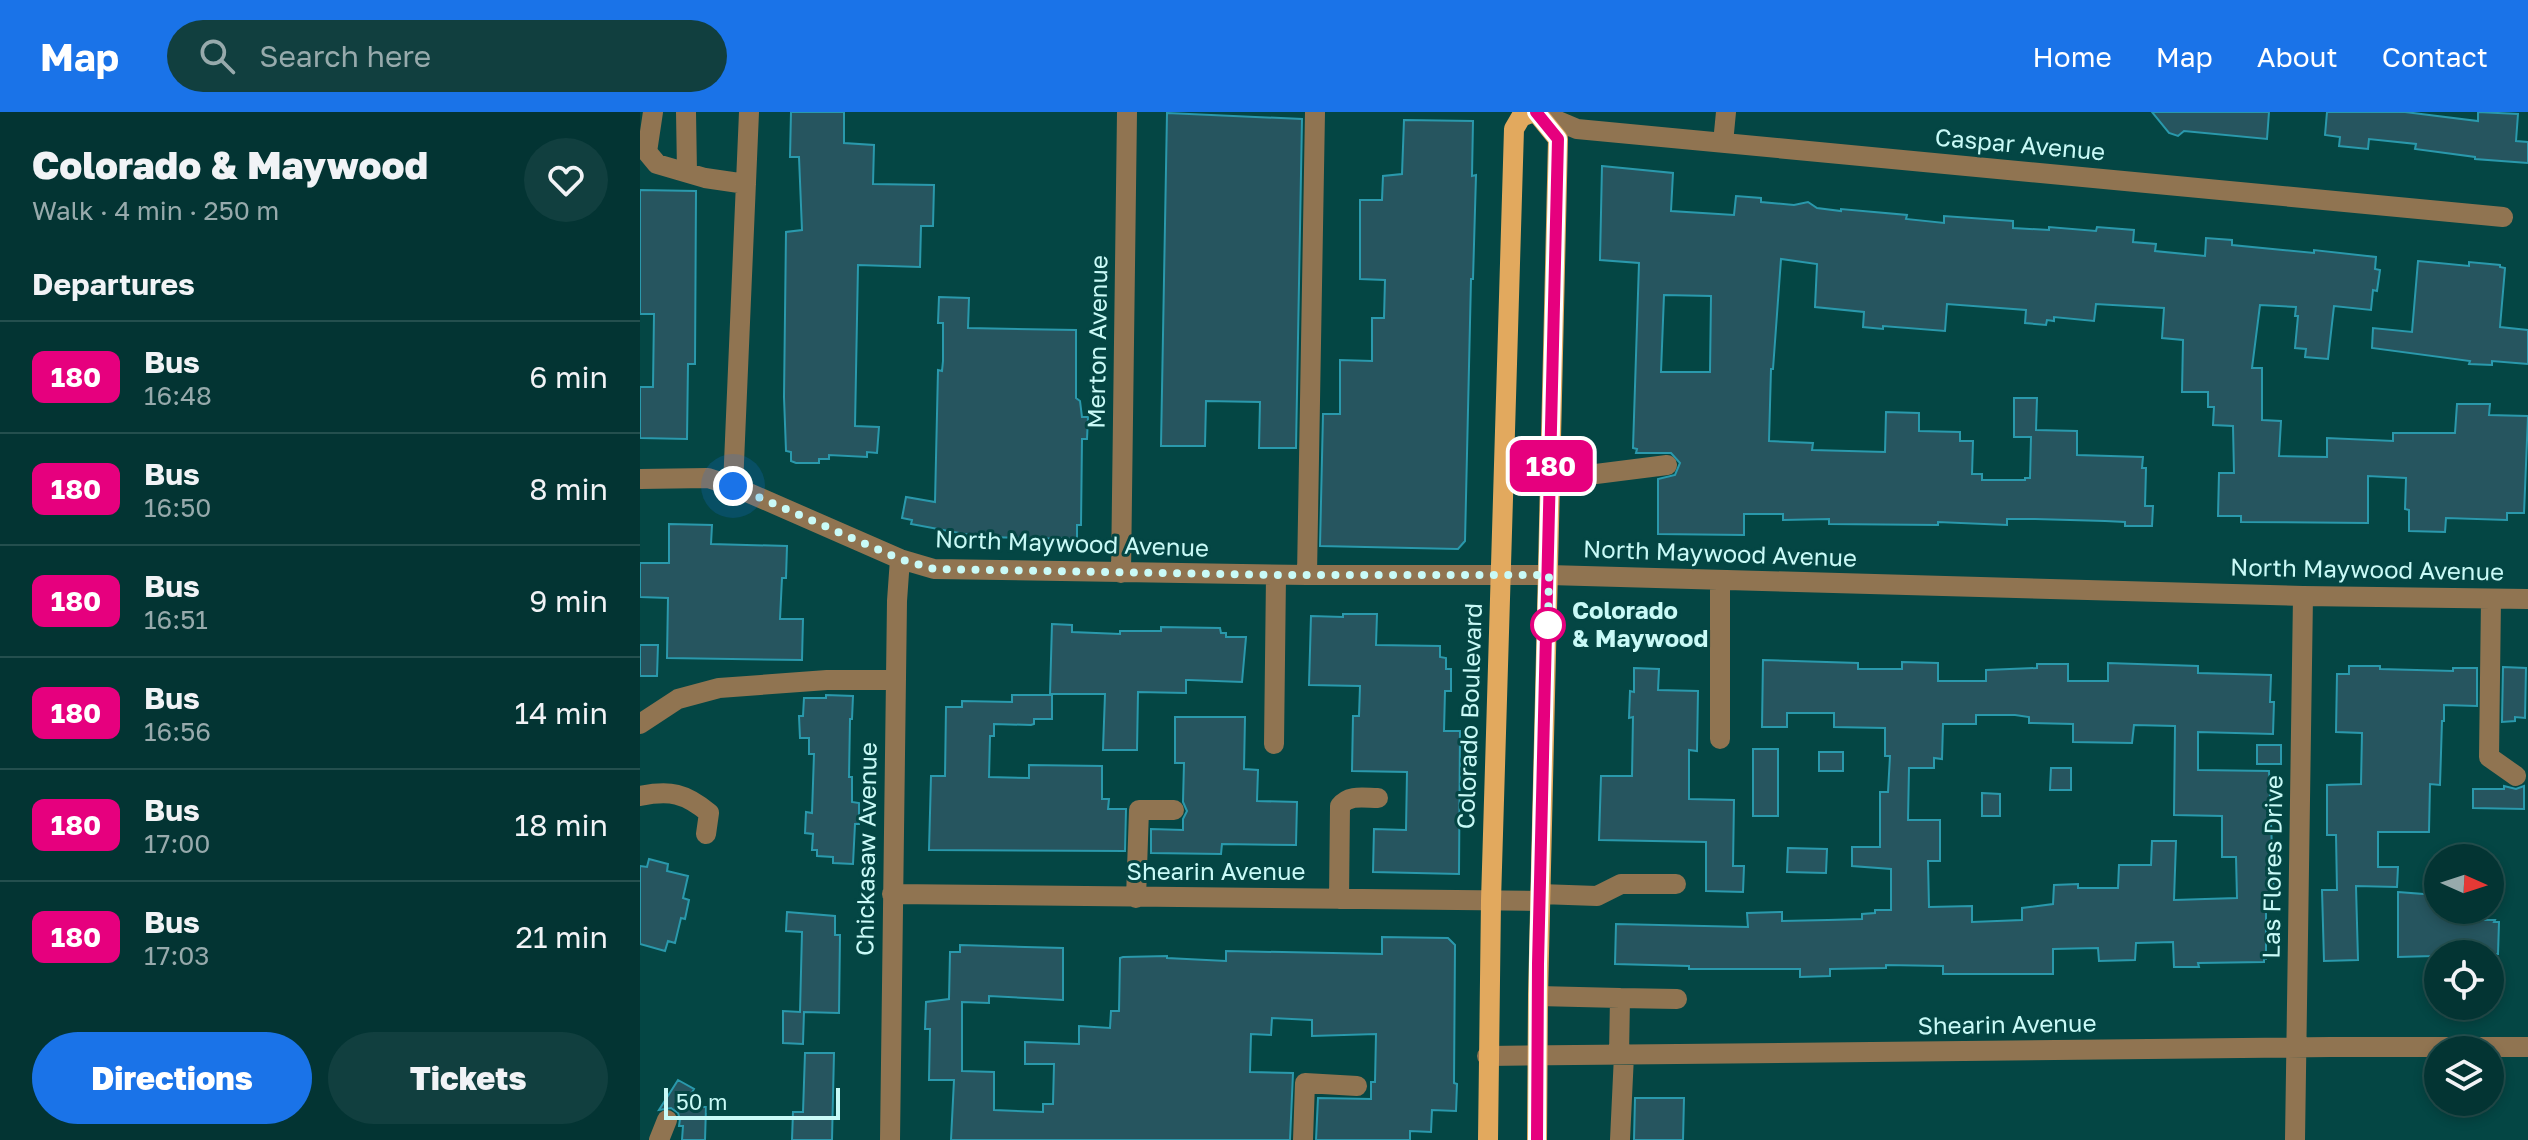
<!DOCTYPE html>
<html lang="en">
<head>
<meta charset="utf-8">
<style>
	:root { --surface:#033433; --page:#113f3f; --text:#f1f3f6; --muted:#97aaac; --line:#244f4e; --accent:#1a73e8 }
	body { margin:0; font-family:"Golos Text",sans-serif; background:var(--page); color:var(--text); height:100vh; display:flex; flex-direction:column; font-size:30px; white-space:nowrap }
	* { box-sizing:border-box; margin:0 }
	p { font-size:26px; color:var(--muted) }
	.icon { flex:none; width:44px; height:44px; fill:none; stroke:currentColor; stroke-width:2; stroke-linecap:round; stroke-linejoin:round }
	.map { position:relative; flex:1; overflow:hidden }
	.sheet { display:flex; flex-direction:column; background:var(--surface); width:640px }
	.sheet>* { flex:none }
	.badge { padding:0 16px; border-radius:12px; font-size:28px; line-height:52px }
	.needle { width:52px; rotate:93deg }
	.fabs { position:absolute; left:1784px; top:732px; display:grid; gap:16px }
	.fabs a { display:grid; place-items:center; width:80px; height:80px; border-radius:50%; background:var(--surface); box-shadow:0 4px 12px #0003,0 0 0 2px var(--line); font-size:40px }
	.scale { position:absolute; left:24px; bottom:20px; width:176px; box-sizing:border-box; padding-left:8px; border:4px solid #c9faf7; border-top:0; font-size:22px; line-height:28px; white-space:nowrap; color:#c9faf7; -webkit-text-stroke:6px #044644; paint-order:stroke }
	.you { position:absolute; width:40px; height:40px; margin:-20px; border:6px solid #fff; border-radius:50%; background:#1a73e8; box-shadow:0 0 0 12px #1a73e833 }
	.map>.badge { position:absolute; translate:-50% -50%; box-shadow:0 0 0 4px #fff }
	h2 { padding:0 32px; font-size:30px; line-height:72px }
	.round { display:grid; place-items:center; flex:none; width:84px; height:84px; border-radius:42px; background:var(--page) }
	.summary { display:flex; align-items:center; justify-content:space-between; height:136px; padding:0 32px }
	h1 { font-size:38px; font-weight:800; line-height:60px }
	.cta { display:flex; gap:16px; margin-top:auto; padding:16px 32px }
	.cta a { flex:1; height:92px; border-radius:48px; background:var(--accent); color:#fff; font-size:32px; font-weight:800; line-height:92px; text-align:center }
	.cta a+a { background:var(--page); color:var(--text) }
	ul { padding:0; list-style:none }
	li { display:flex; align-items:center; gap:24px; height:112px; padding:0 32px; border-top:2px solid var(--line) }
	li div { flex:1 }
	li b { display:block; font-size:30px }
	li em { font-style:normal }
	li .badge { min-width:88px; font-weight:700; text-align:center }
	header { display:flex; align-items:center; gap:48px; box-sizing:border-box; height:112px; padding:0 40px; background:var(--accent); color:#fff }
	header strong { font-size:38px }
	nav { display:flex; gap:44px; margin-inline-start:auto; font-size:28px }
	.search { width:560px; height:72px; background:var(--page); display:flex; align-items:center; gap:20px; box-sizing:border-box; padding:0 28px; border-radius:44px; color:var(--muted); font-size:30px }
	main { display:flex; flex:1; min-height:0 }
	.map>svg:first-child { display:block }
	.building { fill:#26555f; stroke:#2a99ac; stroke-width:2; fill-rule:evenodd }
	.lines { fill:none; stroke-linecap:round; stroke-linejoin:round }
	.minor { stroke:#907451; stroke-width:20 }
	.major { stroke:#e2a95e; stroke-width:20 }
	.line-casing { stroke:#fff; stroke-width:18 }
	.line { stroke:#e6007e; stroke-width:12 }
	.walk { stroke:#c9faf7; stroke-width:8; stroke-dasharray:0 14.4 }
	.stop-dot { fill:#fff; stroke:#e6007e; stroke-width:4 }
	.labels { text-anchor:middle; stroke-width:6; stroke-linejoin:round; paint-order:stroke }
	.street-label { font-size:24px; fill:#c9faf7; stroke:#044644 }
	.stop-label { font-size:24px; font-weight:bold; fill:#c9faf7; stroke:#044644; text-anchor:start }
</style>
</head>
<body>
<header>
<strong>Map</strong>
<div class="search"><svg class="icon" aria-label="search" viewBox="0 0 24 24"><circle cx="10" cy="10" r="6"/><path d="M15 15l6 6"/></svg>Search here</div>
<nav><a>Home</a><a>Map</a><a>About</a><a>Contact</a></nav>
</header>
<main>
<section class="sheet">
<div class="summary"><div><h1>Colorado &amp; Maywood</h1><p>Walk · 4 min · 250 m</p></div><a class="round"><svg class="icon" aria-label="heart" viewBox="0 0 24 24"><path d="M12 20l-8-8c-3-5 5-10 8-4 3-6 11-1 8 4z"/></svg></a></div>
<h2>Departures</h2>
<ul>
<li><span class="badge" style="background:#e6007e;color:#fff">180</span><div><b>Bus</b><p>16:48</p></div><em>6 min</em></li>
<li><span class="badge" style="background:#e6007e;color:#fff">180</span><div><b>Bus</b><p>16:50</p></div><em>8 min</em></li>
<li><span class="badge" style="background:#e6007e;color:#fff">180</span><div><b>Bus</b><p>16:51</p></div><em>9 min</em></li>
<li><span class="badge" style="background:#e6007e;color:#fff">180</span><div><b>Bus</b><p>16:56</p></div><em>14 min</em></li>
<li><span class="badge" style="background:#e6007e;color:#fff">180</span><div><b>Bus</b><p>17:00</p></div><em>18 min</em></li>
<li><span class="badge" style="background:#e6007e;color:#fff">180</span><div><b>Bus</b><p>17:03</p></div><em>21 min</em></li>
</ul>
<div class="cta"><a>Directions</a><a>Tickets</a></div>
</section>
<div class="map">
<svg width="1888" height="1028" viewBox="0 0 1888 1028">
	<rect width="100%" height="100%" fill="#044644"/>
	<path class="building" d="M 151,0 L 204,0 L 204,31 L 234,33 L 233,72 L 294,73 L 293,114 L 281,114 L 280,155 L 218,153 L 215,314 L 239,315 L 237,341 L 227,340 L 227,345 L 189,343 L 189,347 L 179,347 L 179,351 L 156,351 L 151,349 L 151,340 L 146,339 L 144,285 L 146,120 L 162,118 L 159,45 L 150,45 Z
		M 1512,0 L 1629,0 L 1627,27 L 1544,19 L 1538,24 L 1529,21 Z
		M 1687,0 L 1765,0 L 1838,9 L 1838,0 L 1878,2 L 1876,29 L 1888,30 L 1888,51 L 1835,47 L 1835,45 L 1775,37 L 1776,32 L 1729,27 L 1728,37 L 1699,34 L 1700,25 L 1685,23 Z
		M 527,1 L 662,7 L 656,336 L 619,336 L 620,290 L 566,289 L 565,334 L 521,334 Z
		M 764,8 L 833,9 L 832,64 L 836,63 L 833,167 L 831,167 L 825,429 L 818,437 L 680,434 L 683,302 L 700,302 L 700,248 L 732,249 L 732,206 L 744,206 L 745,168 L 720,167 L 720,88 L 742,88 L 743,64 L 762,62 Z
		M 962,54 L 1033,61 L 1031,99 L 1094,103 L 1096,84 L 1121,86 L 1121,90 L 1154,93 L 1168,90 L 1177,96 L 1201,99 L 1201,97 L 1267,103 L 1266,107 L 1304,111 L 1304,104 L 1373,109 L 1373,116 L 1409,118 L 1409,115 L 1456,119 L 1457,115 L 1494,118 L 1493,130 L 1516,132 L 1515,139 L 1565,144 L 1566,126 L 1592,128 L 1592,133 L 1674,141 L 1674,138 L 1736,145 L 1735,157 L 1740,158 L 1737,179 L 1733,178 L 1731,198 L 1694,194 L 1688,247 L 1665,245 L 1666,237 L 1655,236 L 1658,204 L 1655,204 L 1656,195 L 1620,193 L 1612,256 L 1622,256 L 1622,308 L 1641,309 L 1639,344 L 1687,345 L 1687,326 L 1753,329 L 1753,321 L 1815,321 L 1817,292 L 1850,292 L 1849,303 L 1888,304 L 1884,401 L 1867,401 L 1867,408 L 1806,406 L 1805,420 L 1769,419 L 1769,398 L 1765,397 L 1766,366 L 1728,364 L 1728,411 L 1601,410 L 1601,404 L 1578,404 L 1579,361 L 1594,361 L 1593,314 L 1573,313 L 1574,295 L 1568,295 L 1568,280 L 1542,280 L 1543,228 L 1522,226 L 1524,196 L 1456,192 L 1454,209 L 1414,205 L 1414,209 L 1407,208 L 1406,213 L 1385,211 L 1386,198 L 1307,192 L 1305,219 L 1243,214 L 1243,217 L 1223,215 L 1224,200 L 1175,195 L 1177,152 L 1141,147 L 1133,257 L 1131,257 L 1129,329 L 1173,331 L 1172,338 L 1245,340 L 1246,300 L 1279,301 L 1279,319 L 1320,320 L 1320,329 L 1333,329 L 1332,362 L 1342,362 L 1342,368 L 1385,368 L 1385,366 L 1390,366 L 1391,325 L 1374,325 L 1374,286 L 1397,286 L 1396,318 L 1437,319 L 1437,343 L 1503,345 L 1502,356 L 1506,356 L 1505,394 L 1513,394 L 1512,414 L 1485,414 L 1485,410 L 1465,409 L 1395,407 L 1367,407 L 1367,413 L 1298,410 L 1298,413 L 1189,412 L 1189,407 L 1143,408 L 1143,402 L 1104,402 L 1104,423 L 1018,422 L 1018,367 L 1035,363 L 1040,351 L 1031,341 L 996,341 L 997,337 L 993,336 L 999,151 L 960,148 ZM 1024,183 L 1071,184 L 1070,260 L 1021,260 Z
		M 0,78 L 56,79 L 55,252 L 48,252 L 47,327 L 0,326 L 0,275 L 13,275 L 14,202 L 0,202 Z
		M 1778,149 L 1829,154 L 1829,150 L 1860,153 L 1860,155 L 1865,156 L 1860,215 L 1888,218 L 1888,252 L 1852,249 L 1852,253 L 1829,252 L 1830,249 L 1732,236 L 1733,216 L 1772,220 Z
		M 299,185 L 329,186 L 328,216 L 436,218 L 436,286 L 440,289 L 442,305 L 448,305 L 447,327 L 442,327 L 441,413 L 437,413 L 437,427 L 341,425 L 271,412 L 272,408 L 262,406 L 266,385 L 295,390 L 298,258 L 302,259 L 303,249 L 303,211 L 298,211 Z
		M 29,412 L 72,413 L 71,432 L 147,434 L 146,466 L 142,466 L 140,507 L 163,507 L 162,548 L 27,546 L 28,486 L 0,485 L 0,451 L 29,451 Z
		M 703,502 L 737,502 L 736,533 L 800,534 L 800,545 L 806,546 L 806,557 L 811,557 L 811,579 L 805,579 L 804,619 L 820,619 L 819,762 L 733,760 L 734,717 L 766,718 L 767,660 L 712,659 L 713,604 L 719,604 L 720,574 L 669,573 L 671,504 L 703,505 Z
		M 412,512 L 432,513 L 432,520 L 480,522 L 480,519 L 521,519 L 521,515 L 580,516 L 581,521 L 586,521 L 586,525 L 606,525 L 602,570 L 549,568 L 546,568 L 546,581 L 498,580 L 497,638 L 463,638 L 465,582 L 410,582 Z
		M 0,533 L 18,533 L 17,564 L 0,564 Z
		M 1123,548 L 1218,551 L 1218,557 L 1262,557 L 1262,550 L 1298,551 L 1298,569 L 1346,569 L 1346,558 L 1397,556 L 1397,552 L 1428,552 L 1428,569 L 1468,569 L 1468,551 L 1558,554 L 1558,561 L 1631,563 L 1630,590 L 1634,590 L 1633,622 L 1558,620 L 1558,658 L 1629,659 L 1634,789 L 1626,789 L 1626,847 L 1624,847 L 1624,850 L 1558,851 L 1559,855 L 1534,855 L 1533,830 L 1496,831 L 1495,848 L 1459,849 L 1458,836 L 1413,837 L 1413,862 L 1303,862 L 1303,854 L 1246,853 L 1246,856 L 1190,857 L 1190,864 L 1160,865 L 1160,857 L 1049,857 L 1049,854 L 975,852 L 976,812 L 1108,815 L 1107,801 L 1142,800 L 1142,809 L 1188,808 L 1222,807 L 1222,802 L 1235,801 L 1235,798 L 1251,798 L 1251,757 L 1212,754 L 1212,735 L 1240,735 L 1240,680 L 1248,680 L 1250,644 L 1245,644 L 1245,616 L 1194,615 L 1194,601 L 1147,601 L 1147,615 L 1122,615 ZM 1336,603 L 1375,603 L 1389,605 L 1389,611 L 1433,612 L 1433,630 L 1492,631 L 1494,613 L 1535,614 L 1534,703 L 1582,704 L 1582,745 L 1596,745 L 1597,786 L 1534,788 L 1536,729 L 1512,729 L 1511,753 L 1479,753 L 1478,776 L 1438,776 L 1438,772 L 1414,773 L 1413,792 L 1382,796 L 1382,808 L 1332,810 L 1332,794 L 1289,795 L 1288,749 L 1300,749 L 1300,708 L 1268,708 L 1269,656 L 1294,656 L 1294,646 L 1302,647 L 1303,612 L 1336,612 Z
		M 1709,554 L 1740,554 L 1740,557 L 1813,559 L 1813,556 L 1837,556 L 1837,594 L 1804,593 L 1804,609 L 1802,609 L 1800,673 L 1790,672 L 1789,720 L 1738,720 L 1738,755 L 1758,755 L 1757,775 L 1716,774 L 1718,848 L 1684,849 L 1682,778 L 1697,778 L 1696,723 L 1687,723 L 1687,673 L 1721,672 L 1722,621 L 1696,620 L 1697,562 L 1709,562 Z
		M 1863,555 L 1886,556 L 1885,606 L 1875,605 L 1875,609 L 1862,610 Z
		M 994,556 L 1019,557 L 1018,578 L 1058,579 L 1057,639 L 1049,638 L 1049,687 L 1094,688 L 1093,754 L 1104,754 L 1103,780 L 1066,779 L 1066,730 L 959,728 L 961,664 L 992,664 L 993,605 L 989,606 L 990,579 L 994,580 Z
		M 186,583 L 213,584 L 212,607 L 210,607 L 209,665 L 212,665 L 212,690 L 219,691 L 219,712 L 215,712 L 213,752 L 193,751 L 193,745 L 177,744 L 177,738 L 172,738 L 173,722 L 165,721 L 166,700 L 172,701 L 174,642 L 169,642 L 169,626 L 160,626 L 159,604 L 163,604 L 164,586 L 186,586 Z
		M 372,583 L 412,583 L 412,607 L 394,607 L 394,612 L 391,613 L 354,612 L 354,624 L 350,624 L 349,665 L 389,666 L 389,653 L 462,654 L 462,687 L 469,687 L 468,697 L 486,697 L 485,739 L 289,738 L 291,664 L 305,664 L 306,595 L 322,595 L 322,589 L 372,590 Z
		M 535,605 L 605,605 L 604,657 L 618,658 L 617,689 L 657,690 L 656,733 L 582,732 L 581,742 L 511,741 L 511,717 L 543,718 L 543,707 L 547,699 L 543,690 L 544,651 L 535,651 Z
		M 1617,633 L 1641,633 L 1641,652 L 1617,652 Z
		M 1113,637 L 1138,637 L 1138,704 L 1113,704 Z
		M 1179,640 L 1203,640 L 1203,659 L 1179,659 Z
		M 1411,656 L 1431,656 L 1431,678 L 1410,678 Z
		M 1864,674 L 1876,677 L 1884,674 L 1884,697 L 1833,696 L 1833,677 L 1864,677 Z
		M 1342,681 L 1360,682 L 1360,704 L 1342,704 Z
		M 1148,736 L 1187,737 L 1186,761 L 1147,760 Z
		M 9,747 L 28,752 L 27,759 L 48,764 L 43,786 L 49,788 L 45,807 L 41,806 L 35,831 L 28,829 L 25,839 L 0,832 L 0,754 L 7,755 Z
		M 1758,780 L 1796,783 L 1796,800 L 1830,799 L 1830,808 L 1855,808 L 1854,810 L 1859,810 L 1858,842 L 1793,842 L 1793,844 L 1758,845 Z
		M 147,800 L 195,804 L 195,823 L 200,823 L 199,901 L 164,900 L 163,932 L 143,931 L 143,899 L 160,900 L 162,820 L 146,819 Z
		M 742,825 L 808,826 L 815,833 L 814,971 L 817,972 L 816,999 L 792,998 L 791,1020 L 770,1019 L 770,1028 L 676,1028 L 678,986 L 731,987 L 731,970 L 735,970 L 736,922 L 672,924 L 672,908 L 632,906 L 631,923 L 611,922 L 610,960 L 653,961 L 650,1028 L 311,1028 L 314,968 L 289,968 L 290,917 L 285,917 L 286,890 L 309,887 L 310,840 L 320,840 L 320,833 L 423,836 L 423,888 L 349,884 L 349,891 L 322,890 L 322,959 L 354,960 L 354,998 L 403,1000 L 403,992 L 413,992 L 414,952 L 385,952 L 385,930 L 439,932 L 439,914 L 470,916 L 471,899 L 479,899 L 480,846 L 483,845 L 527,844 L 527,846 L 586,849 L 586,839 L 742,842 Z
		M 165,941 L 194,941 L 192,1028 L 152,1028 L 153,1000 L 163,1000 Z
		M 38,968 L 54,977 L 44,995 L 66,995 L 65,1028 L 42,1028 L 43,1014 L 39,1014 L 40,1007 L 38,1001 L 31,996 L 19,998 Z
		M 995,986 L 1044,986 L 1043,1028 L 994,1028 Z"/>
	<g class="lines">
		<path class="minor" d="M 13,0 L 7,40 L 17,52 L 65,66 L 106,72
			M 46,0 L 47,60
			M 897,0 L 937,17 L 1863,105
			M 1083,31 L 1086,0
			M 911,359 L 956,362 L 1027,353
			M 0,367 L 68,366 L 93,374 L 260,447 L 294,457 L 667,463 L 909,463 L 1663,484 L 1888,487
			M 93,374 L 109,0
			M 481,461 L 487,0
			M 667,463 L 675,0
			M 1851,487 L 1849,645 L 1876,664
			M 0,612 L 38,587 L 79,576 L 187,568 L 256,568
			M 1080,627 L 1080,468
			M 634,632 L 636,463
			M 0,684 C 30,678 45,681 69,701 L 66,722
			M 252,782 L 900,789
			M 900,782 L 957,784 L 981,772 L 1036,772
			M 496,786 L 499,698 L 534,698
			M 699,787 L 700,694 C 709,682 725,686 738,686
			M 898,884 L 980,886
			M 979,943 L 980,886 L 1037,887
			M 847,944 L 1691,935 L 1888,935
			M 19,1028 L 27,1008
			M 250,1028 L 257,489 L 260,447
			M 663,1028 L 665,971 L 717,974
			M 980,1028 L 984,943
			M 1655,1028 L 1663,484"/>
		<path class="major" d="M 896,0 L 918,27 L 898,884 L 897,1028
			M 848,1028 L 851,789 L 874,17 L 881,5 L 894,0"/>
	</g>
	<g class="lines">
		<defs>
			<path id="line" d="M 896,0 L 918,27 L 898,852 L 897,1028"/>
		</defs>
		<use href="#line" class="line-casing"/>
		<use href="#line" class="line"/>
		<path class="walk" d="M 93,374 L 260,447 L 294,457 L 636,463 L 909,463 L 908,513"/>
	</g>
	<circle class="stop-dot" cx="908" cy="513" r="16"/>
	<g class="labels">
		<g class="street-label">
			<text transform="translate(1380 33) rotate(5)" y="8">Caspar Avenue</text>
			<text transform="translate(458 230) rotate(-89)" y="8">Merton Avenue</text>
			<text transform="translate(432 432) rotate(2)" y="8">North Maywood Avenue</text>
			<text transform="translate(1080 442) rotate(2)" y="8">North Maywood Avenue</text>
			<text transform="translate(1727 458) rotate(1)" y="8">North Maywood Avenue</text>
			<text transform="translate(830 604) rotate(-88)" y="8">Colorado Boulevard</text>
			<text transform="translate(227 737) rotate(-89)" y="8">Chickasaw Avenue</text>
			<text transform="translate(1633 755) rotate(-89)" y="8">Las Flores Drive</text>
			<text x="576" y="768">Shearin Avenue</text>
			<text transform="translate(1367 913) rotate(-1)" y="8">Shearin Avenue</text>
		</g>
		<g class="stop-label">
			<text x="932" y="507">Colorado<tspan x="932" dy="28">&amp; Maywood</tspan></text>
		</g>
	</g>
</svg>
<div class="fabs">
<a><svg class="needle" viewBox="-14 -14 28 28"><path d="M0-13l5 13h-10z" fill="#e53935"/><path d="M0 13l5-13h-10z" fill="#97aaac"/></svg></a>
<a><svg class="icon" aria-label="locate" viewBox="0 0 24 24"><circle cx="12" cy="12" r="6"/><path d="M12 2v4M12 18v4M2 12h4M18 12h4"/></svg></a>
<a><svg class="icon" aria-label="layers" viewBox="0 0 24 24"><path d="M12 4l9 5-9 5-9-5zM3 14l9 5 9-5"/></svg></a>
</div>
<div class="scale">50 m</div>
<div class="you" style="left:93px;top:374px"></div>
<b class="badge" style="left:911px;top:354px;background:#e6007e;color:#fff">180</b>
</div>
</main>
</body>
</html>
